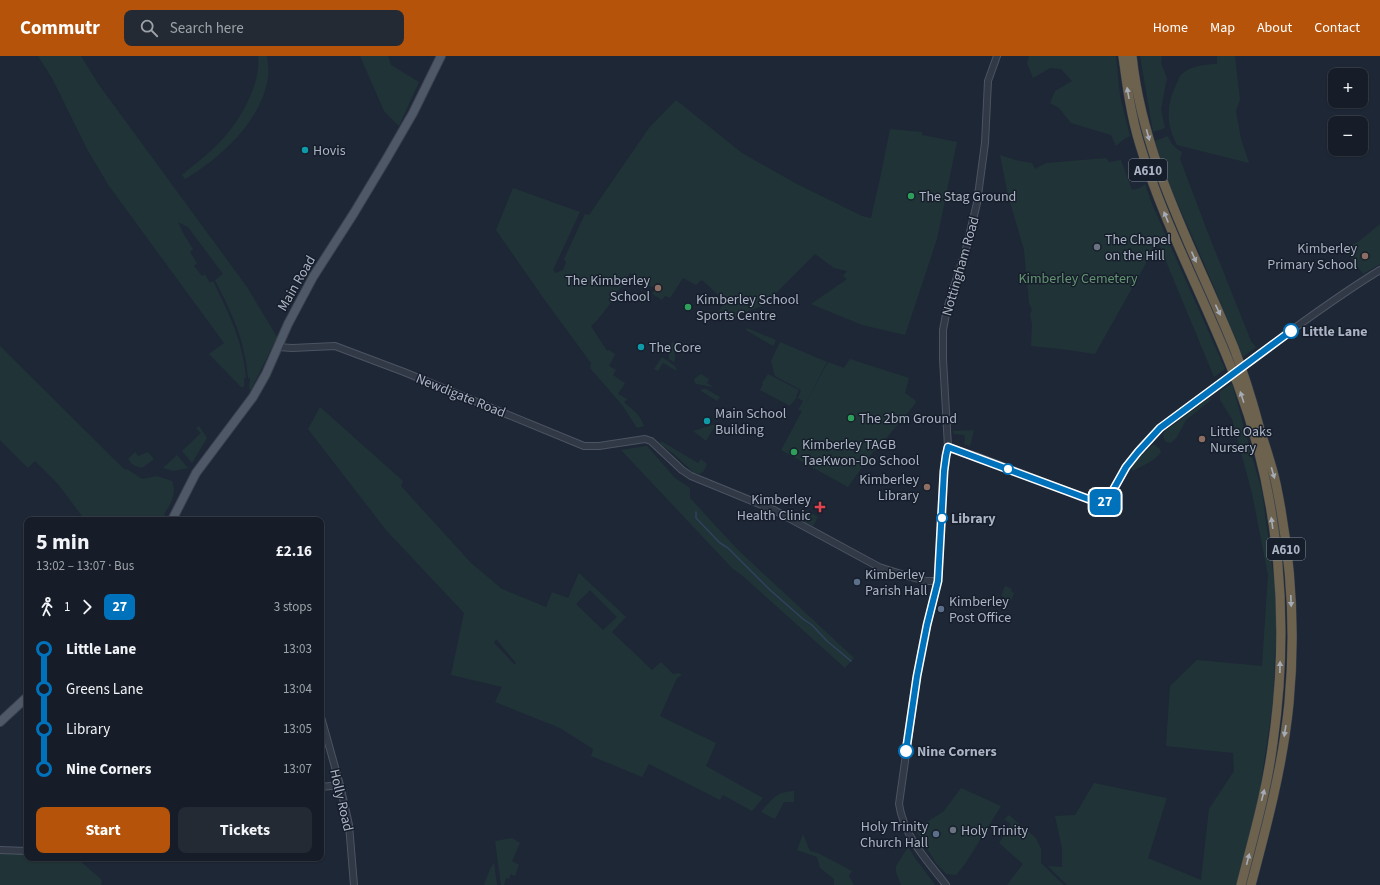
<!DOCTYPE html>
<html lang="en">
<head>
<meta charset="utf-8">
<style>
	:root { --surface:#161d28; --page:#232a34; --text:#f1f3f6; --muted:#9ea2a8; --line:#353b45; --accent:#b45309 }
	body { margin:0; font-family:"Source Sans 3",sans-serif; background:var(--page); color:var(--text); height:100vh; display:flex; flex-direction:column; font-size:15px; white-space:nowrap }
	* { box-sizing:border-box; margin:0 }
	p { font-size:13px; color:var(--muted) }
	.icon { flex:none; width:22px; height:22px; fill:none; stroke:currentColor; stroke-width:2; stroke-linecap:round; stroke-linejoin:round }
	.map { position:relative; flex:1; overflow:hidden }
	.side { position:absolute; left:24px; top:461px; width:300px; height:344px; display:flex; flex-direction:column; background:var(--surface); border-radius:8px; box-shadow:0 1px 3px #0004,0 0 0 1px var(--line) }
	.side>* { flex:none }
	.badge { padding:0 8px; border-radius:6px; font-size:14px; line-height:26px }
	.buttons { position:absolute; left:1328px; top:12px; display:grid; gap:8px }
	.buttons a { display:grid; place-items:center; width:40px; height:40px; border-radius:8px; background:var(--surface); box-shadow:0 1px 3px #0004,0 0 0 1px var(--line); font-size:20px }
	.map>.badge { position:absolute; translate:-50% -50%; box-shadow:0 0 0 2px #fff }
	.legs { display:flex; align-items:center; gap:6px; height:44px; padding:0 12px; font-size:13px }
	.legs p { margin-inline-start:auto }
	.overview { display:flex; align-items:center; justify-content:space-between; height:68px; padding:0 12px }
	h1 { font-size:22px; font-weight:700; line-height:30px }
	.action { display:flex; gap:8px; margin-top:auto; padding:8px 12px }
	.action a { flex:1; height:46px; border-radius:8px; background:var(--accent); color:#fff; font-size:16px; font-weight:700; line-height:46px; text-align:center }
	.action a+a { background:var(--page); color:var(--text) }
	ul { padding:0 12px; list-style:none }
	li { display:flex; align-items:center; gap:14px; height:40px; font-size:15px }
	li i { display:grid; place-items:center; width:6px; height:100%; margin:0 5px; background:currentColor }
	li i::after { content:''; width:10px; height:10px; margin:-5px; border:3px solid; border-radius:50%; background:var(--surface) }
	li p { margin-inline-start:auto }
	li:first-child i { background:linear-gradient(#0000 50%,currentColor 0) }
	li:last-child i { background:linear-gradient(currentColor 50%,#0000 0) }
	header { display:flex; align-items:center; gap:24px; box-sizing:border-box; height:56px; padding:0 20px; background:var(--accent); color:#fff }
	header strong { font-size:19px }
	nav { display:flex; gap:22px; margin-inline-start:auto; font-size:14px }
	.search { width:280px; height:36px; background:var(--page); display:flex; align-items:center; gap:10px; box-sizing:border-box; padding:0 14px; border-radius:8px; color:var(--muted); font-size:15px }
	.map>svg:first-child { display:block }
	.green { fill:#203437; fill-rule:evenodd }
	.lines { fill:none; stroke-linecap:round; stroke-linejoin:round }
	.stream { stroke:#30425e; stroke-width:1.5 }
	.minor-casing { stroke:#4c5462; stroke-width:8 }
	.major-casing { stroke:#3b4250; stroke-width:10 }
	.highway-casing { stroke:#39414e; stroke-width:10 }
	.minor { stroke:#313947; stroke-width:6 }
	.major { stroke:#4f5867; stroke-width:8 }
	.highway { stroke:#6d624e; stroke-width:9 }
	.minor-bridge-casing { stroke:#4c5462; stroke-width:8; stroke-linecap:butt }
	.minor-bridge { stroke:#313947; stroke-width:6 }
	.oneway { fill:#a5acb8 }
	.line-1-casing { stroke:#fff; stroke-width:9 }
	.line-1 { stroke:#0072bc; stroke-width:6 }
	.culture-dot { fill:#0f9aa8; stroke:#171e2b; stroke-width:1.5 }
	.leisure-dot { fill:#2e9e5b; stroke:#171e2b; stroke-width:1.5 }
	.worship-dot { fill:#6b7280; stroke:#171e2b; stroke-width:1.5 }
	.education-dot { fill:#8d6e63; stroke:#171e2b; stroke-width:1.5 }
	.stop-1-dot { fill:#fff; stroke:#0072bc; stroke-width:2 }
	.health-dot { fill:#e0444e; stroke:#171e2b; stroke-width:1.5 }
	.service-dot { fill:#5c6f8a; stroke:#171e2b; stroke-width:1.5 }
	.labels { text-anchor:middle; stroke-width:3; stroke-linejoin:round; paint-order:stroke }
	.shield { fill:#171e2b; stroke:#7f8796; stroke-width:1 }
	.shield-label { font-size:13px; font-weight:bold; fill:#abb4c4 }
	.poi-label { font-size:14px; fill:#abb4c4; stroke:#171e2b; text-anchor:start }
	.street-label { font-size:14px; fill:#abb4c4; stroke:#171e2b }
	.park-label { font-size:14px; fill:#629570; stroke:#171e2b }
	.stop-label { font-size:14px; font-weight:bold; fill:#abb4c4; stroke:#171e2b; text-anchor:start }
</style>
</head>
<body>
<header>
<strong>Commutr</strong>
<div class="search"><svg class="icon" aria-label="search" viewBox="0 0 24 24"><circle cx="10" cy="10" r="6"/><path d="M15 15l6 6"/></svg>Search here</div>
<nav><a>Home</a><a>Map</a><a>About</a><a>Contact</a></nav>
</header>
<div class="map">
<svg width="1380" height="829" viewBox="0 0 1380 829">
	<rect width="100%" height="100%" fill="#1e2736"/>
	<path class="green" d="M 38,0 L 81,0 L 99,29 L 247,231 L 277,281 L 251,334 L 249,332 L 250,322 L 248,322 C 245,283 232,258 215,224 L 223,218 L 188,171 L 178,166 L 183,177 L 193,193 L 190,196 L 197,207 L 194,210 L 202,220 L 205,218 L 210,227 L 213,225 C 229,258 243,285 246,322 L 244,322 L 244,331 L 241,331 L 209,298 L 224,287 L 109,130 L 87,93 L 52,22 Z
		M 258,0 L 267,0 C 268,7 269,15 268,21 C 262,65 220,102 185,123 L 182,119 C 193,109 206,100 217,89 C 237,70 262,29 258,0 Z
		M 360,0 L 388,0 L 391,9 L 419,26 L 399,70 L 384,55 Z
		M 1029,0 L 1116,0 L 1120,40 L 1130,80 L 1124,83 L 1116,90 L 1111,79 L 1071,67 L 1059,52 L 1050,47 L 1055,35 L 1072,25 L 1061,13 L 1050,12 L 1033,22 L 1027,7 Z
		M 1140,0 L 1162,0 L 1161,7 L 1167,22 L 1161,53 L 1165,72 L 1153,76 Z
		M 1217,0 L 1235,0 L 1240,44 L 1236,55 L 1241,83 L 1249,107 L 1177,89 C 1166,68 1166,50 1176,29 C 1178,25 1179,20 1182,18 C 1190,10 1207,8 1217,8 Z
		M 676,44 L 742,97 L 795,127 L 862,160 L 871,162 L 881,118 L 890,73 L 922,76 L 922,79 L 957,86 L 937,183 L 905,279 L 862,269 L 811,248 L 847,223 L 843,220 L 847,215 L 834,212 L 815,198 L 764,249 L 741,258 L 730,264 L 716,260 L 725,245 L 703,225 L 701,224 L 696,229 L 683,222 L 670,242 L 665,240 L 662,244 L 652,238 L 655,233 L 630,217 C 618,235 607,256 591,270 L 607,295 L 609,294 L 615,298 L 609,310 L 616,314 L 613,319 L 625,327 L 618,338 L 627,343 L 624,346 C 633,355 639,356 644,370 L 637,372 L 622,349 L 590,312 L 591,307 L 544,243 L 496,174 L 513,132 L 580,156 L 553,214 L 556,217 L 563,214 L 566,206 L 564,203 L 585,158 L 589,159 L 649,72 Z
		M 1168,80 C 1171,88 1175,92 1182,96 L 1180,103 L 1208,177 L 1251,285 L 1256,291 L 1243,301 L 1203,205 L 1166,121 L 1155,85 Z
		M 1000,99 L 1015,104 L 1032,107 L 1035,113 L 1046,107 L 1106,102 L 1109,106 L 1121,104 L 1132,134 L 1140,132 L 1145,128 L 1152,148 L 1225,313 L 1214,321 L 1158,186 L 1095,298 L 1069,294 L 1031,290 L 1032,269 L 1030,258 L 1032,254 L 1029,247 L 1024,194 L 1008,139 Z
		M 1380,168 L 1380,208 L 1363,218 L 1344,192 L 1358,186 Z
		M 747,272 L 776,284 L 773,290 L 746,274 Z
		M 672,286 L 674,287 L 675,303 L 674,306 L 669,303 L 669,294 Z
		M 780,286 L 827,306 L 803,352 L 828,306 L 844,312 L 850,303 L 909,322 L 905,337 L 916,345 L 915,348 L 883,386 L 872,397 L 848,431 L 781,394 L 802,355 L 798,354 L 803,345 L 798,342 L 801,334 L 775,320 L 771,305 Z
		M 0,290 L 125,414 L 127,413 L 142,423 L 157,420 L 172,425 C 177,437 171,448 164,458 L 165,460 L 163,464 L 85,464 L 58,428 L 35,405 L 28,412 L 0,384 Z
		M 662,301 L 675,310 L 677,315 L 663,307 L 658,315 L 654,313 Z
		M 701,318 L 709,323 L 707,327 L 714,331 L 696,328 L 694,325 L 695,322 Z
		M 768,318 L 799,334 L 796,340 L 797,341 L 790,350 L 760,334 L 763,328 L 762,327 Z
		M 1232,328 L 1262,436 L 1277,546 L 1273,645 L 1259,740 L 1237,829 L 1067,829 L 1048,810 L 1062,811 L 1062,792 L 1055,760 L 1075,759 L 1094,727 L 1167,742 L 1148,802 L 1201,824 L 1209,753 L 1234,715 L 1233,697 L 1166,690 L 1170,630 L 1197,604 L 1262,610 L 1268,519 L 1252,437 L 1232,363 L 1220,344 L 1220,335 Z
		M 702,333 L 706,333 L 720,341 L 717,345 L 701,335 Z
		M 1209,342 L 1211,344 L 1186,364 L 1177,381 L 1171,387 L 1166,386 L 1163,381 L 1164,376 Z
		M 320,351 L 403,425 L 401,430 L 471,507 L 502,533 L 546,551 L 552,536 L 568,542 L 579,517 L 626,561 L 612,576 L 652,614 L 661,606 L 673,618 L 679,617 L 682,619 L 677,622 L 660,660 L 716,687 L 706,710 L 763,742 L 752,755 L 723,739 L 720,744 L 649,708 L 642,721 L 591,700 L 593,693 L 560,672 L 495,646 L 502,631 L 451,619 L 464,557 L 386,474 L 308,373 ZM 590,534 L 617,561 L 603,574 L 576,548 ZM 496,583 L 516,607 L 515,609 L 494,587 Z
		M 716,368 L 706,385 L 693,375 Z
		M 199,370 L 207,382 L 192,407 L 182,395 L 201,377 L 196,372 Z
		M 974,374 L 970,390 L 964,388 L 965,382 L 964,379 L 954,378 L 953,375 Z
		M 661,385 L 698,407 L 701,403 L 707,408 L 704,415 L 700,418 L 694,417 L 674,398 L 660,388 Z
		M 1153,389 L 1155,389 L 1160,393 L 1161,396 C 1154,406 1143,409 1133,415 L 1131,411 L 1144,397 Z
		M 647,390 L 675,422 L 690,432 L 690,442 L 737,493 L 854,602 L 845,612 L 744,521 L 732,512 L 621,394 Z
		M 135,396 L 138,400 L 148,396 L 154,403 L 142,412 C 136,411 132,409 128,403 Z
		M 177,399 L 188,412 L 173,415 L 163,412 Z
		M 810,456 L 818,461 L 813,470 L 805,466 Z
		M 1005,530 L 1012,533 L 1011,535 L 1014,537 L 1011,544 L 1001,540 Z
		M 961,732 L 1001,750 L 965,808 L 956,819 L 946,818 L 936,807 L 915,773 L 943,756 Z
		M 794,735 L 794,746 L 784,746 L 775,763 L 761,756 C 772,743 776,736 794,735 Z
		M 1009,759 L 1036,782 L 1041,793 L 1041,807 L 1064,829 L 1007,829 L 1023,808 L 999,787 L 1011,768 L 1004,763 Z
		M 803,778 L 810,795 L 818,797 L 852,815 L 849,820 L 854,829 L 834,829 L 834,823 L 820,812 L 817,801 L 797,794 Z
		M 512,782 L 520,787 L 512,805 L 519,809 L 515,820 L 511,818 L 509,823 L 506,822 L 504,829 L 501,829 L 495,785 Z
		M 908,791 L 915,802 L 935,829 L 901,829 L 896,816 L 896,810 Z
		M 0,796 L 27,798 L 27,802 L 68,802 L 70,804 L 80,805 L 102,824 L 101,829 L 0,829 Z
		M 494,807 L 497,829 L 484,829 L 490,813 Z"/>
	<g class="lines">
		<path class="stream" d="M 696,456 L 696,462 L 720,487 L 728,492 L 769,533 L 803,563 L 812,569 L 827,585 L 851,605"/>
		<defs>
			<path id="minor" d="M 278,291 L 292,292 L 335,290 L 404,316 L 584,390 L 599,390 L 645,383 L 651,385 L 682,414 L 691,420 L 774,454 L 879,511 L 911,521 L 926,525 L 938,525
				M 1253,303 C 1294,272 1336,241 1380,214
				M 948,391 L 976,400 L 1099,447 L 1103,448 L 1107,445 C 1117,428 1126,410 1138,395 C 1160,369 1189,350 1217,330
				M 321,661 L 340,729 L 349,769 L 354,829
				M 321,731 L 340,729
				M 0,794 L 27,795
				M 946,829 C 927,804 904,781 899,748 L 917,620 L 927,569 L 938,525 L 944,415 L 946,400 L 948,391 L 943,303 L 943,274 L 947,253 L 966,193 L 977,147 L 985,87 L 988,25 L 997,0"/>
			<path id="major" d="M 172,464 L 196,417 L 253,341 L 266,318 L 288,268 L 313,221 L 354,157 L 387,102 L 413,57 L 441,0
				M 0,666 L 27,641"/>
			<path id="highway" d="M 1123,0 C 1127,30 1131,60 1140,89 C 1165,172 1208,248 1238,329 C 1280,442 1290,567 1273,686 C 1267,734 1253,782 1241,829
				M 1132,0 C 1143,105 1195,196 1234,292 C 1244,318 1252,344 1259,370 C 1265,390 1272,409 1276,428 C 1291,500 1296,574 1289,647 C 1283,709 1267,769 1251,829"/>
		</defs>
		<use href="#minor" class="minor-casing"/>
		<use href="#major" class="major-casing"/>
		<use href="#highway" class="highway-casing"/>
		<use href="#minor" class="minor"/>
		<use href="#major" class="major"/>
		<use href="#highway" class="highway"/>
		<defs>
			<path id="minor-bridge" d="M 1217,330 L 1253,303"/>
		</defs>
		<use href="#minor-bridge" class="minor-bridge-casing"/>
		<use href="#minor-bridge" class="minor-bridge"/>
	</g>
	<defs><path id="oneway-solid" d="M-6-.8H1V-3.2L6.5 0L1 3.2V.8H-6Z"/></defs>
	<g class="oneway">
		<use href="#oneway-solid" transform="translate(1128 37) rotate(-100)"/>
		<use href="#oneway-solid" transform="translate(1148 79) rotate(75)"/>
		<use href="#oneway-solid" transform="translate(1166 161) rotate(-112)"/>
		<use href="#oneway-solid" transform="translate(1194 201) rotate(66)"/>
		<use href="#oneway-solid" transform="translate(1218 254) rotate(65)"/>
		<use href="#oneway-solid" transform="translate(1242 341) rotate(-108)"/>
		<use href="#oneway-solid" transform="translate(1273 417) rotate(74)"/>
		<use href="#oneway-solid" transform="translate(1272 467) rotate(-98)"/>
		<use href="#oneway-solid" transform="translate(1291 545) rotate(88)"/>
		<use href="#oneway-solid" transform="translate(1280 611) rotate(-89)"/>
		<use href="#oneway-solid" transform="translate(1285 675) rotate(99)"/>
		<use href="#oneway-solid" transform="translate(1263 739) rotate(-76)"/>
		<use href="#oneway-solid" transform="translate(1248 803) rotate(-76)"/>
	</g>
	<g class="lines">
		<defs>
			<path id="line-1" d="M 906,695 L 917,620 L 927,569 L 938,525 L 944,415 L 946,400 L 948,391 L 1099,447 L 1103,448 L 1107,445 L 1126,411 L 1138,396 L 1160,372 L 1291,275"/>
		</defs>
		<use href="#line-1" class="line-1-casing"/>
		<use href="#line-1" class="line-1"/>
	</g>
	<g class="culture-dot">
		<circle cx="305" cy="94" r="4"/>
		<circle cx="641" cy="291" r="4"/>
		<circle cx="707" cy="365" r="4"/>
	</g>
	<g class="leisure-dot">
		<circle cx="911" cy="140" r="4"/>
		<circle cx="688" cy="251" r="4"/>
		<circle cx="851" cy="362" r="4"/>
		<circle cx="794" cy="396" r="4"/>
	</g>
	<g class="worship-dot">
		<circle cx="1097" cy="191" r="4"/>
		<circle cx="953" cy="774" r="4"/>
	</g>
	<g class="education-dot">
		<circle cx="1365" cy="200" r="4"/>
		<circle cx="658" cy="232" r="4"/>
		<circle cx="1202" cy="383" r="4"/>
		<circle cx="927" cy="431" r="4"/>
	</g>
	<g class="stop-1-dot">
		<circle cx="1291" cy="275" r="7"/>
		<circle cx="1008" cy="413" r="5"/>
		<circle cx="942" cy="462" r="5"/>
		<circle cx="906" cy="695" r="7"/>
	</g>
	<path class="health-dot" d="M818 445h4v4h4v4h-4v4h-4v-4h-4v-4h4z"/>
	<g class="service-dot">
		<circle cx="857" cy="526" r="4"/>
		<circle cx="941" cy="553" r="4"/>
		<circle cx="936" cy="778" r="4"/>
	</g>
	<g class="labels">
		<g class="shield">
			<rect x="1129" y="103" width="38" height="22" rx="3"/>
			<rect x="1267" y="482" width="38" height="22" rx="3"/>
		</g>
		<g class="shield-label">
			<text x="1148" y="119">A610</text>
			<text x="1286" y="498">A610</text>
		</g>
		<g class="poi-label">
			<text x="313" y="99">Hovis</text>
			<text x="919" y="145">The Stag Ground</text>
			<text x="1105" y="188">The Chapel<tspan x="1105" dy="16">on the Hill</tspan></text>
			<text x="1357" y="197" text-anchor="end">Kimberley<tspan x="1357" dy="16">Primary School</tspan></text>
			<text x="650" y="229" text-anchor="end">The Kimberley<tspan x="650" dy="16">School</tspan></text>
			<text x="696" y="248">Kimberley School<tspan x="696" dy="16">Sports Centre</tspan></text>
			<text x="649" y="296">The Core</text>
			<text x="715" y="362">Main School<tspan x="715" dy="16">Building</tspan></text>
			<text x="859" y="367">The 2bm Ground</text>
			<text x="1210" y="380">Little Oaks<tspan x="1210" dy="16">Nursery</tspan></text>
			<text x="802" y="393">Kimberley TAGB<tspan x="802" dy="16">TaeKwon-Do School</tspan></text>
			<text x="919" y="428" text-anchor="end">Kimberley<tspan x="919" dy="16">Library</tspan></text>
			<text x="811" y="448" text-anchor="end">Kimberley<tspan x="811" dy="16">Health Clinic</tspan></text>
			<text x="865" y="523">Kimberley<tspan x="865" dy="16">Parish Hall</tspan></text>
			<text x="949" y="550">Kimberley<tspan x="949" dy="16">Post Office</tspan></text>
			<text x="928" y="775" text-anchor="end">Holy Trinity<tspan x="928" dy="16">Church Hall</tspan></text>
			<text x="961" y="779">Holy Trinity</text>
		</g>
		<g class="street-label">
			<text transform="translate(960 210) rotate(-74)" y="5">Nottingham Road</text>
			<text transform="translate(296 227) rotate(-60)" y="5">Main Road</text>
			<text transform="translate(461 339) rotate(22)" y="5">Newdigate Road</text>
			<text transform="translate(342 744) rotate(77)" y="5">Holly Road</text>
		</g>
		<g class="park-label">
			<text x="1078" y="227">Kimberley Cemetery</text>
		</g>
		<g class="stop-label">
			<text x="1302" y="280">Little Lane</text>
			<text x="951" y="467">Library</text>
			<text x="917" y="700">Nine Corners</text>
		</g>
	</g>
</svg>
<div class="buttons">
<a>+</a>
<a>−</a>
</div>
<b class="badge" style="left:1105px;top:446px;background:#0072bc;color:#fff">27</b>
<section class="side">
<div class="overview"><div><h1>5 min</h1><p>13:02 – 13:07 · Bus</p></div><b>£2.16</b></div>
<div class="legs"><svg class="icon" aria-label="walk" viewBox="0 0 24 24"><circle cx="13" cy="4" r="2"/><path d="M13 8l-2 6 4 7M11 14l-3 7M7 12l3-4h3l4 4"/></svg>1<svg class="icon" aria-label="forward" viewBox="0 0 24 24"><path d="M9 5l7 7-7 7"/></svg><b class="badge" style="background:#0072bc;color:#fff">27</b><p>3 stops</p></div>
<ul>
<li><i style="color:#0072bc"></i><b>Little Lane</b><p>13:03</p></li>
<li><i style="color:#0072bc"></i><span>Greens Lane</span><p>13:04</p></li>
<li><i style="color:#0072bc"></i><span>Library</span><p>13:05</p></li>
<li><i style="color:#0072bc"></i><b>Nine Corners</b><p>13:07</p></li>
</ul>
<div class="action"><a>Start</a><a>Tickets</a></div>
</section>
</div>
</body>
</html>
